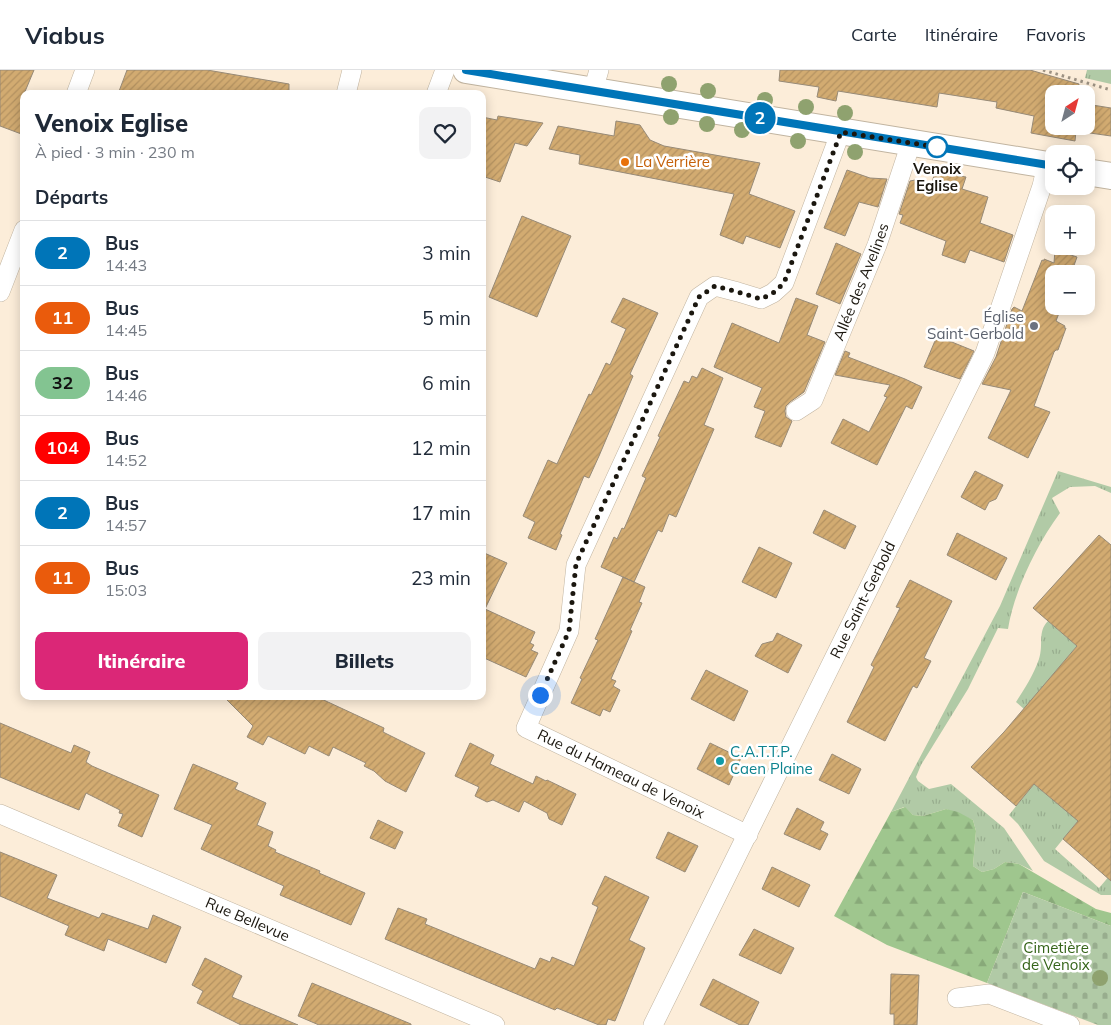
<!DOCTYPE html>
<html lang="fr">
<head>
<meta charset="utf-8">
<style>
	:root { --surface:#fff; --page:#f2f2f3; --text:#1f2937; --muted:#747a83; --line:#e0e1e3; --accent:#db2777 }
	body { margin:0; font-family:Mulish,sans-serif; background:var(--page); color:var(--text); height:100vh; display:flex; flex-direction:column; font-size:19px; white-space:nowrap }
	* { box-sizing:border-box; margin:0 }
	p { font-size:16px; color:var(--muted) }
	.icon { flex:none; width:28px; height:28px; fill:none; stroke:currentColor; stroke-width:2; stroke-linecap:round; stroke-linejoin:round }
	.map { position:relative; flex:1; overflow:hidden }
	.details { position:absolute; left:20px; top:20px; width:466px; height:610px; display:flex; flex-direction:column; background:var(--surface); border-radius:10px; box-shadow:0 2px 12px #0003 }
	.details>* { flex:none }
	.badge { padding:0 10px; border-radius:16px; font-size:18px; line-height:32px }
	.needle { width:32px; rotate:36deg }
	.buttons { position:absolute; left:1045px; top:15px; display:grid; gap:10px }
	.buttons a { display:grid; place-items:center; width:50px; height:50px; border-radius:10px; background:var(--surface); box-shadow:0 2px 12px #0003; font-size:25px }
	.you { position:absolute; width:25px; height:25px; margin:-12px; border:4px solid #fff; border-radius:50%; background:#1a73e8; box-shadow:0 0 0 8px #1a73e833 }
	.map>.badge { position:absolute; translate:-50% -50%; box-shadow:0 0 0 2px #fff }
	h2 { padding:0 15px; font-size:19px; line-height:45px }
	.round { display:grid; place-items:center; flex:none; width:52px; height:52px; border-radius:10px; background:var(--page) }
	.headline { display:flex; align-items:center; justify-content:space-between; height:85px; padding:0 15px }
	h1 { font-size:24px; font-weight:800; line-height:38px }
	.primary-button { display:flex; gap:10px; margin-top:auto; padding:10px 15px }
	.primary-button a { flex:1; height:58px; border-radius:10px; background:var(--accent); color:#fff; font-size:20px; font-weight:800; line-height:58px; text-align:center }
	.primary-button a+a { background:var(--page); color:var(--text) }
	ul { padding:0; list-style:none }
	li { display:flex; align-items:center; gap:15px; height:65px; padding:0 15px; border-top:1px solid var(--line) }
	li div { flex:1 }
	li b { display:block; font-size:19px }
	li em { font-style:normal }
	li .badge { min-width:55px; font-weight:700; text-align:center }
	header { display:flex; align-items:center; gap:30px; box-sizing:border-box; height:70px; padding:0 25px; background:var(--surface); border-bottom:1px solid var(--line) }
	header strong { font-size:24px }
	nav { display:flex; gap:28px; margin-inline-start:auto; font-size:18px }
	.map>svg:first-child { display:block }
	.grass { fill:url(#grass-tufts) }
	.forest { fill:url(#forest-firs) }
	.cemetery { fill:url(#cemetery-stones) }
	.building { fill:url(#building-hatch); stroke:#978a77 }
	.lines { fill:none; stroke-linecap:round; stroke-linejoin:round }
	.street-casing { stroke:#c1b4a0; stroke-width:20 }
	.secondary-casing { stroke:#c1b4a0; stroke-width:28 }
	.path { stroke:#9d9283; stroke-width:3; stroke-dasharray:2.5 4; stroke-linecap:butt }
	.street { stroke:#fff; stroke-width:19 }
	.secondary { stroke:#fff; stroke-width:26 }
	.tree { fill:#8fa26f }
	.line-casing { stroke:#fff; stroke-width:11 }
	.line { stroke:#0075b8; stroke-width:8 }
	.walk { stroke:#1b170f; stroke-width:5; stroke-dasharray:0 9 }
	.stop-dot { fill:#fff; stroke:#0075b8; stroke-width:2.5 }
	.food-dot { fill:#e8710a; stroke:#fff; stroke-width:2 }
	.worship-dot { fill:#6b7280; stroke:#fff; stroke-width:2 }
	.culture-dot { fill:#0f9aa8; stroke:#fff; stroke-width:2 }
	.labels { text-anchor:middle; stroke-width:5; stroke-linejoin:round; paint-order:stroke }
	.food-label { font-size:15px; fill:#c56008; stroke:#fff; text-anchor:start }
	.stop-label { font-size:15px; font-weight:bold; fill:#1b170f; stroke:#fff }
	.street-label { font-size:15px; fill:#1b170f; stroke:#fff }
	.worship-label { font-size:15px; fill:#5b616d; stroke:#fff; text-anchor:end }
	.culture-label { font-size:15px; fill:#0d838f; stroke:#fff; text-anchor:start }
	.park-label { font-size:15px; fill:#356419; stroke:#fff }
</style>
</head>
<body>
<header>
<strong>Viabus</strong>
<nav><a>Carte</a><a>Itinéraire</a><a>Favoris</a></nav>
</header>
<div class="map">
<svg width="1111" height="955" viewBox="0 0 1111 955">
	<defs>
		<pattern id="grass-tufts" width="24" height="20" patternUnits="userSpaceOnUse" patternTransform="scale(1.25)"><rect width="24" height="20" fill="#b1caa6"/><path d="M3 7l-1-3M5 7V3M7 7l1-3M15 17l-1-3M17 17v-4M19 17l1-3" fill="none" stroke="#98ad8e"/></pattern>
		<pattern id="forest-firs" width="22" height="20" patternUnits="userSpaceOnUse" patternTransform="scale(1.25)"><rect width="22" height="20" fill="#9fc68e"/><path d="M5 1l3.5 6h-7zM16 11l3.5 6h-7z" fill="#88a979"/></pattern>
		<pattern id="cemetery-stones" width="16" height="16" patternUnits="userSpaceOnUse" patternTransform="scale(1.25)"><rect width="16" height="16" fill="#b1caa6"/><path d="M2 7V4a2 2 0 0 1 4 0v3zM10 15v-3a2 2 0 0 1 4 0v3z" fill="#98ad8e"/></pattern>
		<pattern id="building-hatch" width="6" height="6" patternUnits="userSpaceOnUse" patternTransform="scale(1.25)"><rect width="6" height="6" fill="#d2ab71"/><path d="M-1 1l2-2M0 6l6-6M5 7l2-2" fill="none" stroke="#b49261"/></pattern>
	</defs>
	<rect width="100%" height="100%" fill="#fcedd9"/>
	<path class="grass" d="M 1087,0 L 1111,0 L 1111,14 L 1085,8 Z
		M 1058,401 L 1111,417 L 1111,423 L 1095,416 L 1070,417 L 1052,428 L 1060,443 C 1037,474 1014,521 1008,559 L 998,558 L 968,619 L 921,695 L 916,707 L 918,711 L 929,719 L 951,714 L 1004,758 L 1033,801 L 1019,794 L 1005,792 L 994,799 L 982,802 L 973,796 L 976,761 L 973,750 L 946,739 L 923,746 L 913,745 L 904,737 L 891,742 L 1000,536 Z
		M 1048,551 L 1077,576 L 1024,639 L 1016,632 C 1025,618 1034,604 1039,589 C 1044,574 1037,562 1048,551 Z
		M 1034,714 L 1065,740 L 1081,747 L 1055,779 L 1099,818 L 1111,804 L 1111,825 L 1101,825 L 1044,791 L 1018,754 L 1009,745 Z"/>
	<path class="forest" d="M 905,737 L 913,745 L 923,746 L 946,739 L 958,742 L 973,750 L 976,761 L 973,796 L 982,802 L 994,799 L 1005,792 L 1019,794 L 1096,839 L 1111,843 L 1111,856 L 1023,822 L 987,913 L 887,875 L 834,846 L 891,742 Z"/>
	<path class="cemetery" d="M 1023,822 L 1111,856 L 1111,955 L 1098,955 L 987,913 Z"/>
	<path class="building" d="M 0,0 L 34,0 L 24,24 L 24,65 L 0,56 Z
		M 127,0 L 207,0 L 289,14 L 289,24 L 118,24 Z
		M 780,0 L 1030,0 L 1079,14 L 1077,24 L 1054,24 L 1054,56 L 1086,56 L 1086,34 L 1111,38 L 1111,66 L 1076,61 L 1075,71 L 1031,63 L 1034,46 L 996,38 L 997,32 L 939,23 L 937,37 L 838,21 L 836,31 L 817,27 L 819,17 L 779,11 Z
		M 498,46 L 543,53 L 527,76 L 515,73 L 500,112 L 482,106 L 482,47 L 497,50 Z
		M 616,51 L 640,55 L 650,70 L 664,76 L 760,93 L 749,124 L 795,141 L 780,178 L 746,166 L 743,174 L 720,165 L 734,124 L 579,94 L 580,85 L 549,79 L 558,56 L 614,66 Z
		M 847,100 L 870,108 L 887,109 L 878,137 L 859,132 L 845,166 L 824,158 Z
		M 935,102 L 966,107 L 962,119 L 988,127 L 980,153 L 1013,165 L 1004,192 L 970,180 L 965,193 L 942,185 L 946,171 L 900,153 L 903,145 L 899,144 L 910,111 L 915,110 L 931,116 Z
		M 522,146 L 571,166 L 537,247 L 489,227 Z
		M 836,173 L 861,184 L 840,234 L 816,224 Z
		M 1055,180 L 1077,187 L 1071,204 L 1054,204 L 1054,236 L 1059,236 L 1057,242 L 1059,243 L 1056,251 L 1065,256 L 1064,258 L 1066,258 L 1058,280 L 1056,280 L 1054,282 L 1034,336 L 1050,342 L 1028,388 L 988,368 L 1011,320 L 982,314 L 996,287 L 1012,239 L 1014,237 L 1022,241 L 1042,190 L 1044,191 L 1044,189 L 1054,193 Z
		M 623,228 L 658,243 L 630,304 L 633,306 L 599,386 L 589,408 L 584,406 L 560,464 L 562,465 L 556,480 L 528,468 L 535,452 L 523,446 L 548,390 L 557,394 L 589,324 L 591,325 L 606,293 L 610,295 L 619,275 L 626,259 L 611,252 Z
		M 796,228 L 818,236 L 807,265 L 825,272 L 804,322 L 790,332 L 786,336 L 785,341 L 786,347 L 792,351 L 781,377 L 755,367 L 765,341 L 754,337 L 762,318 L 714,297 L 732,253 L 779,273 Z
		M 937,266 L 974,281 L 960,309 L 924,297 Z
		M 845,281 L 850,283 L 848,287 L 905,309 L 922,317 L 912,339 L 906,336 L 877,395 L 831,373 L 843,349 L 869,362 L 887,327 L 884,326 L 890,315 L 835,305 Z
		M 702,298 L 723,308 L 704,355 L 714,359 L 676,447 L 669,444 L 662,462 L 658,460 L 634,512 L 601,497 L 614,467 L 617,469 L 622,458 L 624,459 L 646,408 L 642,406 L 660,367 L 658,366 L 684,311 L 689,313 L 692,306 L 697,308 Z
		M 975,401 L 1003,415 L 996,429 L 989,432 L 985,440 L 961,427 Z
		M 824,440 L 856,456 L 845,479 L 813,463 Z
		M 957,463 L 1007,488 L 996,510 L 947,485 Z
		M 1099,465 L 1111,475 L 1111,811 L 1063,769 L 1078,751 L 1034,714 L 1016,736 L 971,697 L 1004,662 L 1077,576 L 1033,538 Z
		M 759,477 L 792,493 L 776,528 L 742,512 Z
		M 482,482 L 507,493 L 485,539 L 535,562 L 530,573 L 534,575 L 531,580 L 538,583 L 526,607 L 482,587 Z
		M 623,507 L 645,517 L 639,532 L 642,533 L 630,560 L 632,561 L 611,609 L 616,611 L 613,616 L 620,620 L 610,642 L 603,639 L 600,646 L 571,633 L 582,609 L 580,608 L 598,570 L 595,569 Z
		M 910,510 L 952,531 L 924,588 L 931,591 L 917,618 L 913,616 L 885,671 L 847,652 L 874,597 L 871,595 L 900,538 L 896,537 Z
		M 777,563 L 802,575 L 788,603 L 755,586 L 762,574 L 773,571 Z
		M 706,600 L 748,621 L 734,651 L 691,629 Z
		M 223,626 L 315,626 L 384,658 L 383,662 L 425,683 L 406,722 L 385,711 L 374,701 L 364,696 L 366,693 L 333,677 L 329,686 L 309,676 L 305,684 L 268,666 L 263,675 L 247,667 L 253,656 Z
		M 0,653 L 71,683 L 74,675 L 90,682 L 86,692 L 92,696 L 159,725 L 142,767 L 118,756 L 123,744 L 119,743 L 120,740 L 86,723 L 79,740 L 0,707 Z
		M 470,673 L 494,685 L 490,694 L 533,714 L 536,706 L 546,711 L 547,710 L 576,724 L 562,755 L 549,749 L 547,743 L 524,731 L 519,742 L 493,730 L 487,732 L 475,726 L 479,717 L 455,706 Z
		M 710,673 L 741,688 L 729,715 L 697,699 Z
		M 832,684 L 861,699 L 849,724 L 819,710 Z
		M 193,694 L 238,713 L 235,719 L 266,733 L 257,755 L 273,762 L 268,776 L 276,780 L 275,782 L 320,801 L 319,803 L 365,823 L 351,855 L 280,825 L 284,816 L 201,779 L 212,755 L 174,739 Z
		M 797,738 L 824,752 L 820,760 L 828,764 L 820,780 L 784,764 Z
		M 378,750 L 403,762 L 395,779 L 370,768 Z
		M 668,762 L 698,776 L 685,802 L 656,788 Z
		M 0,782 L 57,805 L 47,828 L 99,848 L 102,843 L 148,859 L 153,845 L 181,857 L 166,893 L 108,869 L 104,881 L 65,865 L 69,856 L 0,826 Z
		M 772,797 L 810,815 L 799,837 L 762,819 Z
		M 605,806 L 649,827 L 629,870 L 645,878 L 615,951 L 608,949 L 606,955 L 599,955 L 557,938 L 555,940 L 385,869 L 398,838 L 427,849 L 425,854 L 535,899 L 540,888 L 550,892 L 552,887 L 574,896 L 598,837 L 592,834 Z
		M 754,859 L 794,878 L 781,904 L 739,885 Z
		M 205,888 L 242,906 L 232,927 L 298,955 L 241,955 L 197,933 L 203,921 L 192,915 Z
		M 891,904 L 919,905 L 917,955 L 894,955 L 894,944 L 890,944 Z
		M 713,909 L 759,932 L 748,955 L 740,955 L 700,935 Z
		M 312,913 L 411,954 L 411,955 L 319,955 L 298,946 Z"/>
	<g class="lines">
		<defs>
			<g id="street">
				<path d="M 593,21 L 599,0"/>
				<path d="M 76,24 L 85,0"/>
				<path d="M 346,24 L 352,0"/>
				<path d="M 436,24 L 445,0"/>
				<path d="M 0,222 L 24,160"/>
				<path id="s1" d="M 796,341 L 813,330 L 877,175 L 911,73"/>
				<path id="s2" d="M 0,744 L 495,955"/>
				<path d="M 748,765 L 526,658 L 569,561 L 576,495 L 699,227 L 715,216 L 738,222 L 761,229 L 773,223 L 784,213 L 841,61"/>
				<path d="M 957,928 L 989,924 L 1070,955"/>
				<path id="s3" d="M 653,955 L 985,283 L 1042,116 L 1047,95"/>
			</g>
			<path id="secondary" d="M 466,0 L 1054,96
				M 1086,102 L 1111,106"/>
		</defs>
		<use href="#street" class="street-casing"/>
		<use href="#secondary" class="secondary-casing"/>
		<path class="path" d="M 1043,0 L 1111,20"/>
		<use href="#street" class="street"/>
		<use href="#secondary" class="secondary"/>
	</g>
	<g class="tree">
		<circle cx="669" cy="14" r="8"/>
		<circle cx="708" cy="21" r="8"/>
		<circle cx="765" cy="30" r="8"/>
		<circle cx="806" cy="37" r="8"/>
		<circle cx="845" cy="43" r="8"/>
		<circle cx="671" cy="47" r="8"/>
		<circle cx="707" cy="54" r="8"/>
		<circle cx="742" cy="60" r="8"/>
		<circle cx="798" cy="71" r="8"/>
		<circle cx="855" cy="82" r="8"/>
		<circle cx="1100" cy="908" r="8"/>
	</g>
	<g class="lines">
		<defs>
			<path id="line" d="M 466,0 L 1054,96"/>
		</defs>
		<use href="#line" class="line-casing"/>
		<use href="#line" class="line"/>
		<path class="walk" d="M 540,625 L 569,561 L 576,494 L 699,227 L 715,216 L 738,222 L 761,229 L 773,223 L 784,213 L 841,62 L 937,77"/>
	</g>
	<circle class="stop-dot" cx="937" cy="77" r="10"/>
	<circle class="food-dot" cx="625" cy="92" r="5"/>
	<circle class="worship-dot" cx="1034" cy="256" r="5"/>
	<circle class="culture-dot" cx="720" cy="691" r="5"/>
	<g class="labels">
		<g class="food-label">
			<text x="635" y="97">La Verrière</text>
		</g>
		<g class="stop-label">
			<text x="937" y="104">Venoix<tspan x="937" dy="17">Eglise</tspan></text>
		</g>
		<g class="street-label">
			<text dy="5" stroke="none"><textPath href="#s1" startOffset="148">Allée des Avelines</textPath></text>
			<text dy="5" stroke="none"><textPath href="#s3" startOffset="474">Rue Saint-Gerbold</textPath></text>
			<text transform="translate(621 704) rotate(26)" y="5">Rue du Hameau de Venoix</text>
			<text dy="5" stroke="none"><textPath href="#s2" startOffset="269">Rue Bellevue</textPath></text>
		</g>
		<g class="worship-label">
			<text x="1024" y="252">Église<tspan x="1024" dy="17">Saint-Gerbold</tspan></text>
		</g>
		<g class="culture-label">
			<text x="730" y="687">C.A.T.T.P.<tspan x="730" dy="17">Caen Plaine</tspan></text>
		</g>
		<g class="park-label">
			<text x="1056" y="883">Cimetière<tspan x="1056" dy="17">de Venoix</tspan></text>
		</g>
	</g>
</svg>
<div class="buttons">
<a><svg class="needle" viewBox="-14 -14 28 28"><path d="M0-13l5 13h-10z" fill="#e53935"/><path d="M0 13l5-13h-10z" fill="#747a83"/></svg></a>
<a><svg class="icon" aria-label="locate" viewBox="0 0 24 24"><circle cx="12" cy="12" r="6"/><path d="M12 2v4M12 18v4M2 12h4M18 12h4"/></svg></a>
<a>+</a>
<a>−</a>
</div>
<div class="you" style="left:540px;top:625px"></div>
<b class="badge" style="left:760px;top:48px;background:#0075b8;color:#fff">2</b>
<section class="details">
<div class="headline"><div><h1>Venoix Eglise</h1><p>À pied · 3 min · 230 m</p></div><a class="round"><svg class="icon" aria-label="heart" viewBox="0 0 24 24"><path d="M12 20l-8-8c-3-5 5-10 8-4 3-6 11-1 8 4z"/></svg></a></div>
<h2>Départs</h2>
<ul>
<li><span class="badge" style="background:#0075b8;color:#fff">2</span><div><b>Bus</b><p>14:43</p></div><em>3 min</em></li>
<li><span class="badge" style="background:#ea5b0c;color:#fff">11</span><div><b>Bus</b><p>14:45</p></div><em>5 min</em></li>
<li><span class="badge" style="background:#83c491;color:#111">32</span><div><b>Bus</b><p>14:46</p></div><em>6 min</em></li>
<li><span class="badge" style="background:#f00;color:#fff">104</span><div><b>Bus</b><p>14:52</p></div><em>12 min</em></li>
<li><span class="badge" style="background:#0075b8;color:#fff">2</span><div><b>Bus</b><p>14:57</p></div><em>17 min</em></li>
<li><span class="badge" style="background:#ea5b0c;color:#fff">11</span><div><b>Bus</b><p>15:03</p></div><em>23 min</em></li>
</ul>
<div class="primary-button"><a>Itinéraire</a><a>Billets</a></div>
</section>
</div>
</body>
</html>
